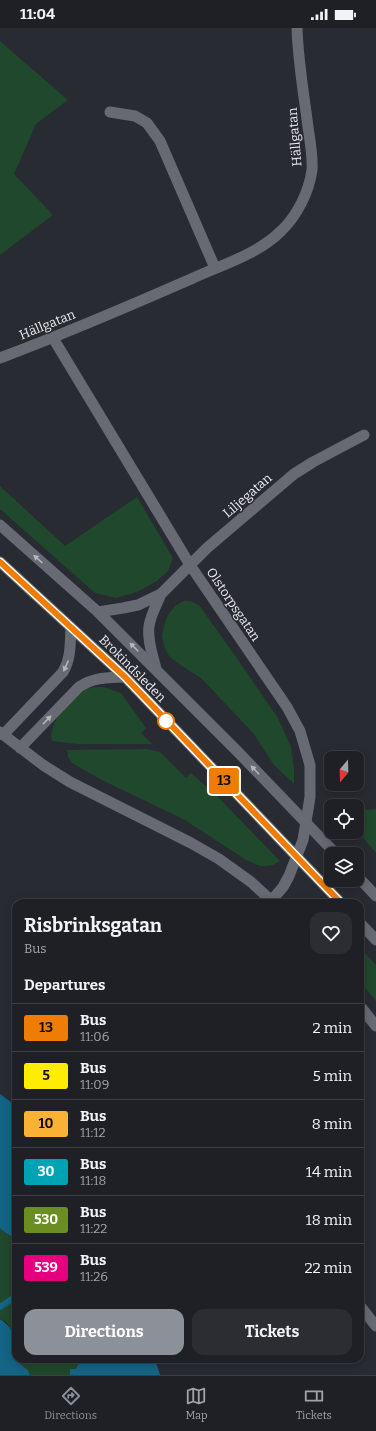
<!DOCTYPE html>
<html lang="en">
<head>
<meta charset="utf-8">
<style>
	:root { --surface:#1e2025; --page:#2b2d32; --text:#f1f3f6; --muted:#a1a3a7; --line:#3c3e42; --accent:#8c9099 }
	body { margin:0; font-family:Bitter,serif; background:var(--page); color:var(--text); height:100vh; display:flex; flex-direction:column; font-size:15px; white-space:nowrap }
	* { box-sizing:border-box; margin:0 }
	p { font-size:13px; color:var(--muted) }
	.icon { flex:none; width:22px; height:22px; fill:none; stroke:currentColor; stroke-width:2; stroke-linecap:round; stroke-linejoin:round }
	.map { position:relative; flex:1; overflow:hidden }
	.side { position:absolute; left:12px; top:871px; width:352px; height:464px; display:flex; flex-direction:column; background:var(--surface); border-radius:12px; box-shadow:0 2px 10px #0003,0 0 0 1px var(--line) }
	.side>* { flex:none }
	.badge { padding:0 8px; border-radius:3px; font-size:14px; line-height:26px }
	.needle { width:26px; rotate:199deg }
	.fabs { position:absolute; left:324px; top:723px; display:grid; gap:8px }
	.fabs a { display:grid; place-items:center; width:40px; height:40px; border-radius:8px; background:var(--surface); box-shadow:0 2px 10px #0003,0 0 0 1px var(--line); font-size:20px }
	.map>.badge { position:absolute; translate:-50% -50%; box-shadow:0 0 0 2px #fff }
	h2 { padding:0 12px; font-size:15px; line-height:36px }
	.round { display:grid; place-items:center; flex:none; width:42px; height:42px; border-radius:12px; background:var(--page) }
	.head { display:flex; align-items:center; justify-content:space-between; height:68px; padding:0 12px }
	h1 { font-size:19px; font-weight:700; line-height:30px }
	.cta { display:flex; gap:8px; margin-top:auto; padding:8px 12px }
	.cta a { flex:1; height:46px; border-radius:12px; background:var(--accent); color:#fff; font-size:16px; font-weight:700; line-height:46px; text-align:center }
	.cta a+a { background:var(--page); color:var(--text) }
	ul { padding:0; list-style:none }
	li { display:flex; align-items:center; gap:12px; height:48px; padding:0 12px; border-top:1px solid var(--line) }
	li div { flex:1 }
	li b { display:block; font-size:15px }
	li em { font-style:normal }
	li .badge { min-width:44px; font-weight:700; text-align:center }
	.status { display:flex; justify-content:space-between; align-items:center; height:28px; padding:0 20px; background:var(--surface); direction:ltr }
	.status svg { height:11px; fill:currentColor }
	.tab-bar { display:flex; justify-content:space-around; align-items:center; height:56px; border-top:1px solid var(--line); background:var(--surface); font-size:11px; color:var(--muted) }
	.tab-bar a { display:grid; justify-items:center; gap:2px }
	.tab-bar .selected { color:var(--accent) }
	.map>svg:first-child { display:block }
	.green { fill:#20482c }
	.water { fill:#146486 }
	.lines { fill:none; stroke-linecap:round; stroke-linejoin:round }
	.stream { stroke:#146486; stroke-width:6 }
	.minor { stroke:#676a72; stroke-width:11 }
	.secondary { stroke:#676a72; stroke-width:11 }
	.oneway { fill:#b4b7bc }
	.line-casing { stroke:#fff; stroke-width:9 }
	.line { stroke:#ef7c04; stroke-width:6 }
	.stop-dot { fill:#fff; stroke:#ef7c04; stroke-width:2 }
	.labels { text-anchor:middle; stroke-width:3; stroke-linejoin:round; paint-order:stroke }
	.street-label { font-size:13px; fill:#e8eaee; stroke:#282b31 }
</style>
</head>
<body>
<div class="status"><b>11:04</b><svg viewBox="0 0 49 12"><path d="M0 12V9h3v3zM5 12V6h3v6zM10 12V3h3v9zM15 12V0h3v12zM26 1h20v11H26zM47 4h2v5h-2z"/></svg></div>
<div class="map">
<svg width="376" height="1347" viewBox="0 0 376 1347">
	<rect width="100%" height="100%" fill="#282b31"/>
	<path class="green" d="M 0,13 L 68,72 L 36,96 L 14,146 L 53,187 L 0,227 Z
		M 0,458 L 65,518 L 137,469 L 173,530 L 168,543 L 157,553 L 137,564 L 116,570 L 95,565 L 0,481 Z
		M 184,573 L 190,573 L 199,577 L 236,629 L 278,690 L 291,719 L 294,740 L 294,756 L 274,737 L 253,705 L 201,650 L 179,636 L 169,628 L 164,618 L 162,607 L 165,594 L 169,585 L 176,577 Z
		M 104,659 L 121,665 L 146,700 L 141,705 L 152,716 L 77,716 L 52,713 C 47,697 69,671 83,663 C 89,659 97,659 104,659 Z
		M 147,721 L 160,724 L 186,750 L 191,745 L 220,771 L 280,833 L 273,837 L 267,838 L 260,838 L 246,832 L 185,792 L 106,754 L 82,741 L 72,735 L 68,729 L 67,722 Z
		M 376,781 L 376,825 L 357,802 L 357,783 Z
		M 360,920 L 376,937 L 376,973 L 360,954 Z
		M 0,1200 C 5,1205 12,1207 16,1213 L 16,1313 L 7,1295 L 0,1290 Z
		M 20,1331 L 80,1331 L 76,1341 L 70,1342 L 70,1347 L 30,1347 L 28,1342 L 19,1334 Z"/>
	<path class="water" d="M 0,1066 L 16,1078 L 16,1213 C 12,1207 4,1205 0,1200 Z
		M 0,1291 C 15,1301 16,1314 16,1331 L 20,1331 L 19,1335 L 28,1342 L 30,1347 L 0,1347 Z
		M 80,1331 L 155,1331 L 160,1347 L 70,1347 L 70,1341 L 76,1341 Z"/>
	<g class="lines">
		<path class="stream" d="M 0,1279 L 16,1268"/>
		<path class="minor" d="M 110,84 L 135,88 L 147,95 L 160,113 L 215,240
			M 53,310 L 190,537 L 287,679 L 300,703 L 310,737 L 310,769 L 303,812 L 289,848 L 283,859 L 272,872
			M 0,330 C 64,306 127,279 191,251 C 221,237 257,227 281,203 C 297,188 309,164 312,142 C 313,128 310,113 308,99 C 304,67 298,33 297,0
			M 98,584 L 123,580 L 138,577 L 161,566 L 207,520 L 294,446 L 313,434 L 364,407
			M 156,641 C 153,628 147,612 149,598 C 151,586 157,576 161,566
			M 0,704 L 43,737 L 70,754 L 191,815 L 219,831 L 251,854 L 274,875
			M 3,707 L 63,644 C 71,631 70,616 71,600
			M 20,720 L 79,659 C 94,649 107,650 125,649
			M 360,978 L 376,998
			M 360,1278 L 376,1298"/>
		<path class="secondary" d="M 0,497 L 98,584 L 238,724 L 336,826
			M 0,534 L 125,649 L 341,875
			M 357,848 L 376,868
			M 360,895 L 376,912"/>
	</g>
	<defs><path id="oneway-solid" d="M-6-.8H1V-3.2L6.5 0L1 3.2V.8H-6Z"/></defs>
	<g class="oneway">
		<use href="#oneway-solid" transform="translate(38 531) rotate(-138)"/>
		<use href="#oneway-solid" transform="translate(134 619) rotate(-135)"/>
		<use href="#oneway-solid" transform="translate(66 638) rotate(114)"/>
		<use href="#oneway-solid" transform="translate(47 692) rotate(-46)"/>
		<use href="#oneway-solid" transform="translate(255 742) rotate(-134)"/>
	</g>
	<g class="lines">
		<defs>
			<path id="line" d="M 0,534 L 125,649 L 341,875"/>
		</defs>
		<use href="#line" class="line-casing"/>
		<use href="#line" class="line"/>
	</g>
	<circle class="stop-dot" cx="166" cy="693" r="8"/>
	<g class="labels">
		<g class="street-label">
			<text transform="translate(294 109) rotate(-95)" y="5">Hällgatan</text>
			<text transform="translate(47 296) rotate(-22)" y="5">Hällgatan</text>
			<text transform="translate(247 467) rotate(-41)" y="5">Liljegatan</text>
			<text transform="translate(234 576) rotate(56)" y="5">Olstorpsgatan</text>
			<text transform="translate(133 640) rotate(45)" y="5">Brokindsleden</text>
		</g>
	</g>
</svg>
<div class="fabs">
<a><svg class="needle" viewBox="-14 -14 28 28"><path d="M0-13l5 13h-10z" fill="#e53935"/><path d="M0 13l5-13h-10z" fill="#a1a3a7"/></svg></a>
<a><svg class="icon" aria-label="locate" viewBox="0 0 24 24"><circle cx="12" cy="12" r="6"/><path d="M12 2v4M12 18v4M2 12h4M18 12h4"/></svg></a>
<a><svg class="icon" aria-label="layers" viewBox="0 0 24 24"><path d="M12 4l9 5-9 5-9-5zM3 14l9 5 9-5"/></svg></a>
</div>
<b class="badge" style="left:224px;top:753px;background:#ef7c04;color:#111">13</b>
<section class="side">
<div class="head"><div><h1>Risbrinksgatan</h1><p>Bus</p></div><a class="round"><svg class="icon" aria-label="heart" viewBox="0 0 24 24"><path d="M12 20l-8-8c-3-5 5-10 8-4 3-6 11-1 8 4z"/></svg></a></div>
<h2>Departures</h2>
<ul>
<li><span class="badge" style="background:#ef7c04;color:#111">13</span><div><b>Bus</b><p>11:06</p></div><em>2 min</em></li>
<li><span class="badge" style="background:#ffed00;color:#111">5</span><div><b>Bus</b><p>11:09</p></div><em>5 min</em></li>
<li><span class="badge" style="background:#f9b233;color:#111">10</span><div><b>Bus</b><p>11:12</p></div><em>8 min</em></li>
<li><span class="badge" style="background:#00a3b4;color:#fff">30</span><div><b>Bus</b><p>11:18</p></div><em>14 min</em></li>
<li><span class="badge" style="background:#6b8e23;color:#fff">530</span><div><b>Bus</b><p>11:22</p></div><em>18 min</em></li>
<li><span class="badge" style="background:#e6007e;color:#fff">539</span><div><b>Bus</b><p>11:26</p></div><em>22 min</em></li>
</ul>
<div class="cta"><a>Directions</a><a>Tickets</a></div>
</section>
</div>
<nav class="tab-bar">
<a class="selected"><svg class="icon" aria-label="directions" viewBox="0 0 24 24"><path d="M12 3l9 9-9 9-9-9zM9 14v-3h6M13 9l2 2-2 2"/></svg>Directions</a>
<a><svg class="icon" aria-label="map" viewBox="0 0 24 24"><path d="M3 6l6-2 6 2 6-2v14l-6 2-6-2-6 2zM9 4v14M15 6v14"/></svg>Map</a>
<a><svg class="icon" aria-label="tickets" viewBox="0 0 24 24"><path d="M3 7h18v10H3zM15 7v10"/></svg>Tickets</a>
</nav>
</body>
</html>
